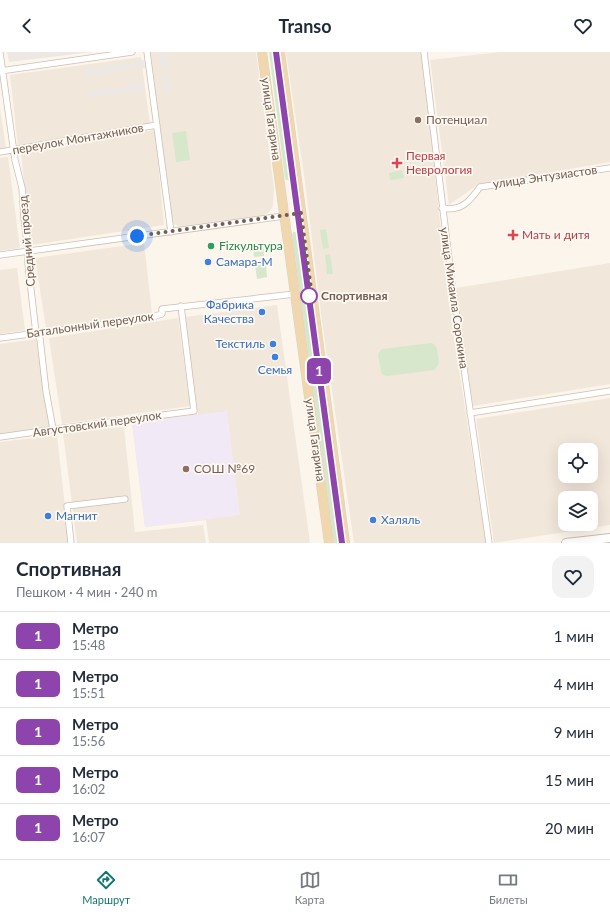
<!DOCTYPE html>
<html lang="ru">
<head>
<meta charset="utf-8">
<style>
	:root { --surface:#fff; --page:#f2f2f3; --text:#1f2937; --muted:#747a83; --line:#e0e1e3; --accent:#0f766e }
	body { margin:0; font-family:Lato,sans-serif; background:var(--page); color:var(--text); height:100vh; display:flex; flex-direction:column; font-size:15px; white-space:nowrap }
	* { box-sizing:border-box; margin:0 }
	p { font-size:13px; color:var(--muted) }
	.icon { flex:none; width:22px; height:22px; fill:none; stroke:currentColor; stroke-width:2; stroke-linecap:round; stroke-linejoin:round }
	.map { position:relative; height:491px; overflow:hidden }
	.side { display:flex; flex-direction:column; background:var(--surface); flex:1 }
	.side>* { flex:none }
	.badge { padding:0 8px; border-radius:6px; font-size:14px; line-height:26px }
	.tools { position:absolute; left:558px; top:391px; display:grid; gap:8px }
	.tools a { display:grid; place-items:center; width:40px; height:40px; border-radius:8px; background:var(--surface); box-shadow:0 4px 16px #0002; font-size:20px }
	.you { position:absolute; width:20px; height:20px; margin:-10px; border:3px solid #fff; border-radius:50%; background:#1a73e8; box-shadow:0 0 0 6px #1a73e833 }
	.map>.badge { position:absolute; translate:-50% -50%; box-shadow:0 0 0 2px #fff }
	.round { display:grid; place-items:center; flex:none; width:42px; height:42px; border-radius:12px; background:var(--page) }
	.summary { display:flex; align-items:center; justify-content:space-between; height:68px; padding:0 16px }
	h1 { font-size:19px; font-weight:700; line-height:30px }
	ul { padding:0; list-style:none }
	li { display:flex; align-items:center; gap:12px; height:48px; padding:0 16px; border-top:1px solid var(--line) }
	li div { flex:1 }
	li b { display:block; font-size:15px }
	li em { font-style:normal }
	li .badge { min-width:44px; font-weight:700; text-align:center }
	header { display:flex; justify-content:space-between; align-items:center; height:52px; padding:0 16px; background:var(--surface); font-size:18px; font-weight:700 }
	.tabs { display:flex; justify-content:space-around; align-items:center; height:56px; border-top:1px solid var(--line); background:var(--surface); font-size:11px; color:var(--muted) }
	.tabs a { display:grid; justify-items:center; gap:2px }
	.tabs .current { color:var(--accent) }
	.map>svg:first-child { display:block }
	.residential { fill:#f2e7db; fill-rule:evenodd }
	.industrial { fill:#ede8e4 }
	.education { fill:#f2e9f7 }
	.green { fill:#d7e7cc }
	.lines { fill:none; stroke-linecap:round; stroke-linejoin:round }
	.street-casing { stroke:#ccbeb3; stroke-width:7 }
	.secondary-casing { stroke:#cebeb1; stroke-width:10 }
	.primary-casing { stroke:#d8d2ce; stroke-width:10 }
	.street { stroke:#fff; stroke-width:5.5 }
	.secondary { stroke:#fff; stroke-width:8 }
	.primary { stroke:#f1d7ad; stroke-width:9 }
	.line-casing { stroke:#fff; stroke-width:9 }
	.line { stroke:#8e44ad; stroke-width:6 }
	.walk { stroke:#745d51; stroke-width:4; stroke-dasharray:0 7.2 }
	.education-dot { fill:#8d6e63; stroke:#fdf9f3; stroke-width:1.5 }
	.health-dot { fill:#e0444e; stroke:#fdf9f3; stroke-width:1.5 }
	.leisure-dot { fill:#2e9e5b; stroke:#fdf9f3; stroke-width:1.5 }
	.shop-dot { fill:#3f7fe0; stroke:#fdf9f3; stroke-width:1.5 }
	.stop-dot { fill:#fff; stroke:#8e44ad; stroke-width:2 }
	.labels { text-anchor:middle; stroke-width:3.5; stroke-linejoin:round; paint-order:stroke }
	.street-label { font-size:12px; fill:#745d51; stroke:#fdf9f3 }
	.education-label { font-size:12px; fill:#785e54; stroke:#fdf9f3; text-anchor:start }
	.health-label { font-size:12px; fill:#be3a42; stroke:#fdf9f3; text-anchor:start }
	.leisure-label { font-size:12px; fill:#27864d; stroke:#fdf9f3; text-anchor:start }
	.shop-label { font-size:12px; fill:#366cbe; stroke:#fdf9f3; text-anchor:start }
	.stop-label { font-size:12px; font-weight:bold; fill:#745d51; stroke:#fdf9f3; text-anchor:start }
</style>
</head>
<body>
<header><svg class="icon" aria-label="back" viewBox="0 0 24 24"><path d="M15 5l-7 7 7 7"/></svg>Transo<svg class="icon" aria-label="heart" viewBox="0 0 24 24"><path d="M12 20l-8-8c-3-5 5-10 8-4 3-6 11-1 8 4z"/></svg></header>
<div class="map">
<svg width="610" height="491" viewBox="0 0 610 491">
	<rect width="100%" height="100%" fill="#fbf5ec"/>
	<path class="residential" d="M 150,0 L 256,0 L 274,136 L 273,153 L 272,156 L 268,161 L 261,164 L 179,175 L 173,171 L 172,169 Z
		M 286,0 L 422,0 L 444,208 L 454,285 L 486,491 L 354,491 L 322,269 L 305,130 Z
		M 500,0 L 610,0 L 610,110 L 477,133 L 449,153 L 430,8 Z
		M 141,5 L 150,72 L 18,95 L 10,23 Z
		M 0,56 L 6,96 L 0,97 Z
		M 155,78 L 164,173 L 31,193 L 21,101 Z
		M 8,105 L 20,196 L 0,199 L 0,106 Z
		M 144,191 L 152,262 L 46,276 L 35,206 Z
		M 610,211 L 610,332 L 473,354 L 456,236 Z
		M 17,216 L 25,278 L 0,282 L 0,218 Z
		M 277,253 L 310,491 L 209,491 L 206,468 L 145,475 L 132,371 L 198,362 L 185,265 Z
		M 178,266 L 190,354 L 62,372 L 49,286 Z
		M 36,287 L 53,376 L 0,383 L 0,292 Z
		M 610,346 L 610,473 L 494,491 L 476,367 ZM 565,398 L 591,398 L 591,424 L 565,424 ZM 565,446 L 591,446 L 591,472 L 565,472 Z
		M 124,375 L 135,480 L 203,473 L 206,491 L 77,491 L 63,381 Z
		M 57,383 L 69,491 L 0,491 L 0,390 Z"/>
	<path class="industrial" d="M 7,0 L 93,0 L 9,10 Z
		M 160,0 L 167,0 L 170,16 L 162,17 Z
		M 144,8 L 145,16 L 84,25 L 83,17 Z
		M 169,22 L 171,41 L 166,42 L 163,23 Z
		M 143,31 L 144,39 L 90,46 L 89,39 Z"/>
	<path class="education" d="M 227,359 L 240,463 L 145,475 L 132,371 Z"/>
	<path class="green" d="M 269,0 L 274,0 L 291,126 L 289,129 L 285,127 Z
		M 186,79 L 190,108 L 176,110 L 172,81 Z
		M 402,118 L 404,126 L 390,128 L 389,121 Z
		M 326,177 L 329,196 L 323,197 L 320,178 Z
		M 295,180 L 298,182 L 339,491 L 334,491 L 292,183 L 293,180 Z
		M 263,190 L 264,204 L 254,205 L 252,191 Z
		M 330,202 L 333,222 L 327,222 L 325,203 Z
		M 266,212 L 267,225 L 257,227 L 255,213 Z
		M 431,291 L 434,292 L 437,296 L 439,311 L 436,316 L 434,318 L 388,324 L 383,323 L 381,320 L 378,302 L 380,299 L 382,297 Z"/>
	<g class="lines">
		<defs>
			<path id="street" d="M 147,0 L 171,180
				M 424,0 L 452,232 L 489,491
				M 0,1 L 15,108 L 22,136 L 24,166 L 28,199 L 28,212 L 36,281 L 40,287 L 46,339 L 53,377
				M 0,19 L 132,0
				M 0,100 L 157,73
				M 442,156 C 461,160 470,149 480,135 L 610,116
				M 0,203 L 284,164
				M 0,286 L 149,266 L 162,262 L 162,257 L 295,242
				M 470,361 L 610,339
				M 0,385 L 64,376 L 194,359 L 181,254
				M 71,491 L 67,454 L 125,447"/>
			<path id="secondary" d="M 566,491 L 610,486"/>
			<path id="primary" d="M 262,0 L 329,491
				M 280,0 L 345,491"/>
		</defs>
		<use href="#street" class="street-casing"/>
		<use href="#secondary" class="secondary-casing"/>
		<use href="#primary" class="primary-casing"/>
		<use href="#street" class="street"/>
		<use href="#secondary" class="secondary"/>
		<use href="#primary" class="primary"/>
	</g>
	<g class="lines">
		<defs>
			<path id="line" d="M 276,0 L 342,491"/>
		</defs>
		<use href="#line" class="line-casing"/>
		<use href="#line" class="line"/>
		<path class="walk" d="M 137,184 L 301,161 L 312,244 L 309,244"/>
	</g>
	<g class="education-dot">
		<circle cx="418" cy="68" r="4"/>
		<circle cx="186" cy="417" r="4"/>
	</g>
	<g class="health-dot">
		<path d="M395 105h4v4h4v4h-4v4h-4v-4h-4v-4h4z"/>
		<path d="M511 177h4v4h4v4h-4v4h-4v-4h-4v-4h4z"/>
	</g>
	<circle class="leisure-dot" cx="211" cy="194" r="4"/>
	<g class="shop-dot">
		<circle cx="208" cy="210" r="4"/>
		<circle cx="262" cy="260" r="4"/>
		<circle cx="273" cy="292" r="4"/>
		<circle cx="275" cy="305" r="4"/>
		<circle cx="48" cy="464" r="4"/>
		<circle cx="373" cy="468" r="4"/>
	</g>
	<circle class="stop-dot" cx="309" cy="244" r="8"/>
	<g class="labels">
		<g class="street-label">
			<text transform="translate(271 67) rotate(82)" y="4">улица Гагарина</text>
			<text transform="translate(78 87) rotate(-10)" y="4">переулок Монтажников</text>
			<text transform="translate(545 125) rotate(-8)" y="4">улица Энтузиастов</text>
			<text transform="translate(27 189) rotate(-95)" y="4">Средний проезд</text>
			<text transform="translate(454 246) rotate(82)" y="4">улица Михаила Сорокина</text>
			<text transform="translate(90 273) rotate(-8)" y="4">Батальонный переулок</text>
			<text transform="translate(97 372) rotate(-8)" y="4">Августовский переулок</text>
			<text transform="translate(315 388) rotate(82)" y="4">улица Гагарина</text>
		</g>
		<g class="education-label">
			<text x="426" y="72">Потенциал</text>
			<text x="194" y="421">СОШ №69</text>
		</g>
		<g class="health-label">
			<text x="406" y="108">Первая<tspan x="406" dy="14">Неврология</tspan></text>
			<text x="522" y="187">Мать и дитя</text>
		</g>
		<g class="leisure-label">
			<text x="219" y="198">Fizкультура</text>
		</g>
		<g class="shop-label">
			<text x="216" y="214">Самара-М</text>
			<text x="254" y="257" text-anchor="end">Фабрика<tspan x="254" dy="14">Качества</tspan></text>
			<text x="265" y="296" text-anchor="end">Текстиль</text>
			<text x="275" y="322" text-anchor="middle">Семья</text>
			<text x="56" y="468">Магнит</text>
			<text x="381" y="472">Халяль</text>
		</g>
		<g class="stop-label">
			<text x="321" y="248">Спортивная</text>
		</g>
	</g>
</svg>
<div class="tools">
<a><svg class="icon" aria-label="locate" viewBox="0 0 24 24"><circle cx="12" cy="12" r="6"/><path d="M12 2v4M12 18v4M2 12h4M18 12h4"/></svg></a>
<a><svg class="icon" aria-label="layers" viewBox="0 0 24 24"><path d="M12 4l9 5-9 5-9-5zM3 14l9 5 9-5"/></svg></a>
</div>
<div class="you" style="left:137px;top:184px"></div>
<b class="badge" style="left:319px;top:319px;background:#8e44ad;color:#fff">1</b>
</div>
<section class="side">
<div class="summary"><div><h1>Спортивная</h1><p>Пешком · 4 мин · 240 m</p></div><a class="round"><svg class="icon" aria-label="heart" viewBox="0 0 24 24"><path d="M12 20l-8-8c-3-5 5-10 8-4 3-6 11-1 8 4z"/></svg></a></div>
<ul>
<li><span class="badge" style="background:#8e44ad;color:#fff">1</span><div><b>Метро</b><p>15:48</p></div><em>1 мин</em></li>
<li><span class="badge" style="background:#8e44ad;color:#fff">1</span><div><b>Метро</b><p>15:51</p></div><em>4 мин</em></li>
<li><span class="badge" style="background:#8e44ad;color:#fff">1</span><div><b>Метро</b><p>15:56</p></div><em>9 мин</em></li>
<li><span class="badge" style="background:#8e44ad;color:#fff">1</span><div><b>Метро</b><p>16:02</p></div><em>15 мин</em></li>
<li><span class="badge" style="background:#8e44ad;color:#fff">1</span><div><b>Метро</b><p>16:07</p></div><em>20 мин</em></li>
</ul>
</section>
<nav class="tabs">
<a class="current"><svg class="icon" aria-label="directions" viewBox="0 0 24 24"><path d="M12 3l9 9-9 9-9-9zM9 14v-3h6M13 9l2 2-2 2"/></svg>Маршрут</a>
<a><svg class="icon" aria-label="map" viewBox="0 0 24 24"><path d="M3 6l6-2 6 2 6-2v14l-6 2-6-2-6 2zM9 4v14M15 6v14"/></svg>Карта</a>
<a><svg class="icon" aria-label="tickets" viewBox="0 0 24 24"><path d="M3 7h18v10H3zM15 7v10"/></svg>Билеты</a>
</nav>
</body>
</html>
